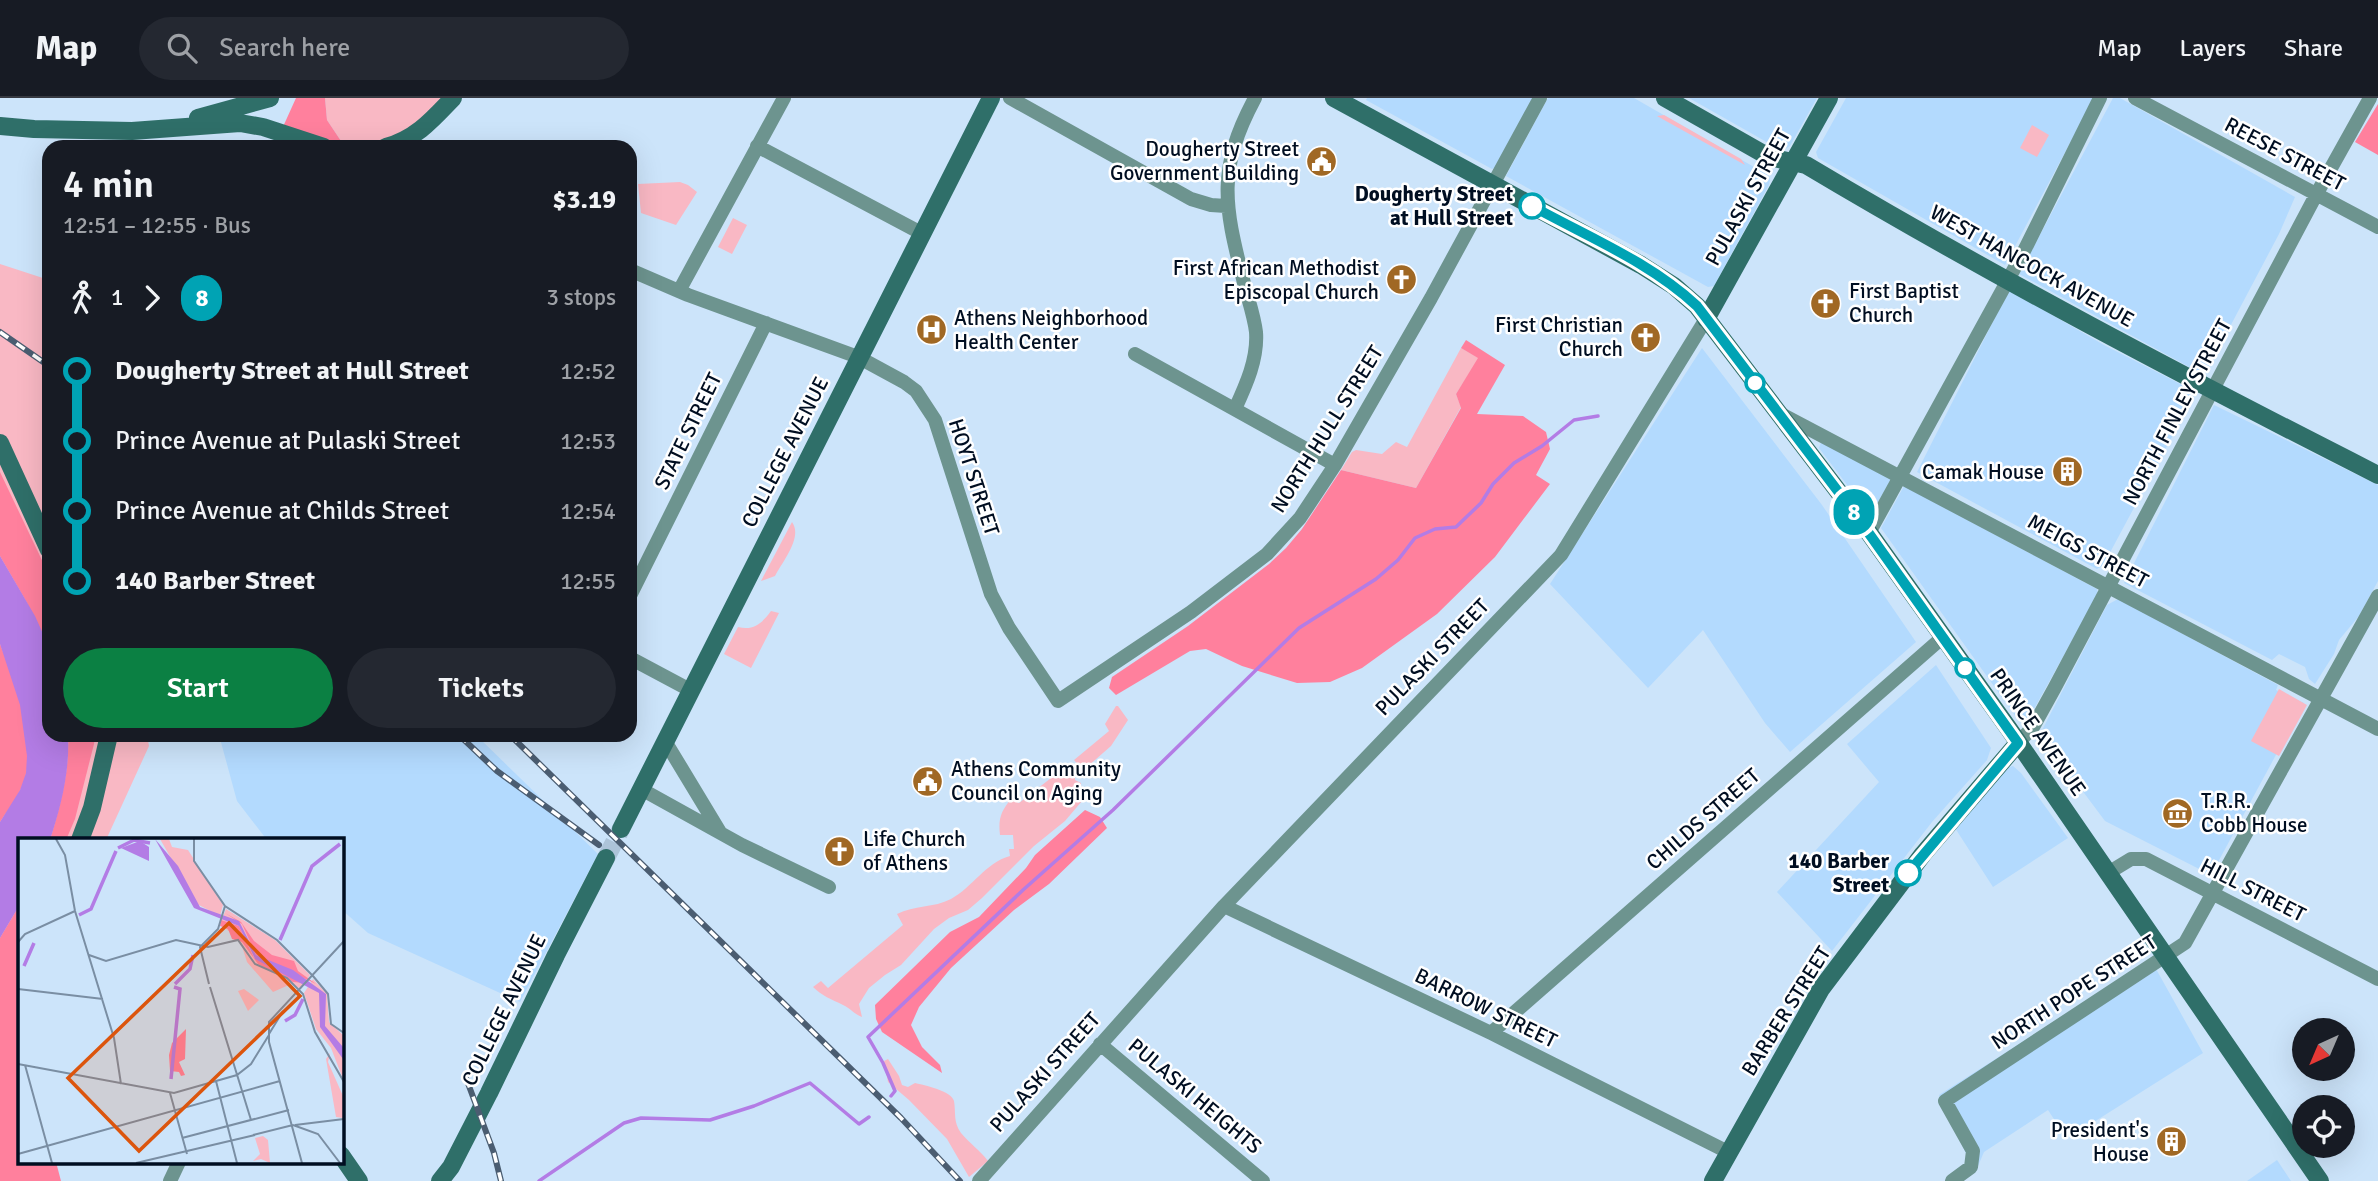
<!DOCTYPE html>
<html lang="en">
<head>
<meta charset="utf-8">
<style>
	:root { --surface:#171b24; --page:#242831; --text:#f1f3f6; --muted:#9ea1a6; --line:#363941; --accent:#0b8043 }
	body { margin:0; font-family:Signika,sans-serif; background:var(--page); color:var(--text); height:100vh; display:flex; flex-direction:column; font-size:26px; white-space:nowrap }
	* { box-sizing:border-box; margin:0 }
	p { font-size:23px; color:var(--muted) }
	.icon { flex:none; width:38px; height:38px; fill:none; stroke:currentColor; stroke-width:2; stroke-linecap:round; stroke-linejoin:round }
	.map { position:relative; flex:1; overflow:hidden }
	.details { position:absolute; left:42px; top:42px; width:595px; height:602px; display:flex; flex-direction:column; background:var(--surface); border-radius:21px; box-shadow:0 7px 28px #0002 }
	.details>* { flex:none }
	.badge { padding:0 14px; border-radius:23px; font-size:24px; line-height:46px }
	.needle { width:46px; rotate:224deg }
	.controls { position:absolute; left:2292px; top:920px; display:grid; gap:14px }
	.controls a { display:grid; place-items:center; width:63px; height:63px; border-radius:50%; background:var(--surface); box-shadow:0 7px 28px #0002; font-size:35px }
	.map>.badge { position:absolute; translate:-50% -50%; box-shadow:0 0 0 4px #fff }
	.legs { display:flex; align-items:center; gap:10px; height:77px; padding:0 21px; font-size:23px }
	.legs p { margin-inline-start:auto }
	.headline { display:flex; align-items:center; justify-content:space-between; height:119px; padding:0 21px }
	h1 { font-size:38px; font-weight:600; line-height:52px }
	.primary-button { display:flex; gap:14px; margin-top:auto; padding:14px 21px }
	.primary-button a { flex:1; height:80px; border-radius:42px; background:var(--accent); color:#fff; font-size:28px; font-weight:600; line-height:80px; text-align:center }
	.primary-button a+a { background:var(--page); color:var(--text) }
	ul { padding:0 21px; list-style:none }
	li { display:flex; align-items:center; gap:24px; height:70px; font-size:26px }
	li i { display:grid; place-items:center; width:10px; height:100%; margin:0 9px; background:currentColor }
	li i::after { content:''; width:18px; height:18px; margin:-9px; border:5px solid; border-radius:50%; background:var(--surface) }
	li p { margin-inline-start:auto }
	li:first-child i { background:linear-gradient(#0000 50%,currentColor 0) }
	li:last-child i { background:linear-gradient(currentColor 50%,#0000 0) }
	header { display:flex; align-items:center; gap:42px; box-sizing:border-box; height:98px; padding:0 35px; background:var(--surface); border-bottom:2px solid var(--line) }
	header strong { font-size:33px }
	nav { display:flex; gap:38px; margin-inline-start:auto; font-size:24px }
	.search { width:490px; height:63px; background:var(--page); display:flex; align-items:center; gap:18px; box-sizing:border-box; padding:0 24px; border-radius:38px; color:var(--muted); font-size:26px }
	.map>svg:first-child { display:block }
	.built { fill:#b3dafe }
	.green { fill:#f9b8c4 }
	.forest { fill:#ff809d }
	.water { fill:#b37ce5 }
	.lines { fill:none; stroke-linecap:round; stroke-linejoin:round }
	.stream { stroke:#b37ce5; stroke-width:3.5 }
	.secondary-tunnel { stroke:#adc4d9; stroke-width:18; stroke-dasharray:18 9; stroke-linecap:butt }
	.street { stroke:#6d948f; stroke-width:14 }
	.secondary { stroke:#2f6f69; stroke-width:18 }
	.rail-casing { stroke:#4b5d71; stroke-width:6 }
	.rail { stroke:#fff; stroke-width:3.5; stroke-dasharray:10; stroke-linecap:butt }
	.line-1-casing { stroke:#fff; stroke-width:16 }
	.line-1 { stroke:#00a3b4; stroke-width:10 }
	.stop-1-dot { fill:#fff; stroke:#00a3b4; stroke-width:3.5 }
	.labels { text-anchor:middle; stroke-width:5; stroke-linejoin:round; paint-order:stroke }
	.poi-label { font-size:21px; fill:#000e21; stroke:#fff; text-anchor:end }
	.street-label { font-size:21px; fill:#000e21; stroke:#fff }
	.stop-label { font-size:21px; font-weight:bold; fill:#000e21; stroke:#fff; text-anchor:end }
	.inset-river { fill:none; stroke:#b37ce5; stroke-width:3.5 }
	.inset-road { fill:none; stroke:#7a8ea3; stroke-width:2 }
	.view { fill:#dc550d; fill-opacity:0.15; stroke:#dc550d; stroke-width:3.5 }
	.inset-edge { fill:none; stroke:#000e21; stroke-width:3.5 }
</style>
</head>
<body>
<header>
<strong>Map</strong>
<div class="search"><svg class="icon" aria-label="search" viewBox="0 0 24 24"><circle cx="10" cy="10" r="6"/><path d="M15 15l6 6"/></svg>Search here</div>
<nav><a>Map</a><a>Layers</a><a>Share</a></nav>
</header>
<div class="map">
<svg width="2378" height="1083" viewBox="0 0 2378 1083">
	<rect width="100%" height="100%" fill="#cce4fa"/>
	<path class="built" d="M 1367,0 L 1535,0 L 1496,69 L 1492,71 L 1366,2 Z
		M 1548,0 L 1634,0 L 1768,77 L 1770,82 L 1769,87 L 1714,188 L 1708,189 L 1506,78 Z
		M 1689,0 L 1817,0 L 1790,48 L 1784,52 L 1779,51 Z
		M 1846,0 L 2094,0 L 2005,167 L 1818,60 L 1816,54 Z
		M 2113,0 L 2120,0 L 2295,99 L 2279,136 L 2206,274 L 2202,276 L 2019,176 Z
		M 2009,192 L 2104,247 L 2196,294 L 2106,462 L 2102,468 L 2097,471 L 1917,374 Z
		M 1702,250 L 1822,407 L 1916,544 L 1790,654 L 1765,625 L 1703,532 L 1648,590 L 1550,486 Z
		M 2214,307 L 2378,387 L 2378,483 L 2359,518 L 2339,542 L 2334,556 L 2315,586 L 2309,581 L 2305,569 L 2279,556 L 2272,562 L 2124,485 Z
		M 1821,344 L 1891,381 L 1872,415 L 1867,413 L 1819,350 Z
		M 1904,388 L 2097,491 L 2098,496 L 2029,620 L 2016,619 L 1881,430 Z
		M 2118,501 L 2278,587 L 2276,592 L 2304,605 L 2211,777 L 2105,723 L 2040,636 L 2107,507 Z
		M 1936,567 L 1991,650 L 1987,662 L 1932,724 L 1832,853 L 1777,794 L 1879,684 L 1847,646 Z
		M 219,637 L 476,637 L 598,756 L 520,904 L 368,835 L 341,811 L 341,742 L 267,742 L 237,703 Z
		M 2013,668 L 2021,675 L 2068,740 L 1993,789 L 1955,730 L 2006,670 Z
		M 2151,862 L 2203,955 L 2067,1041 L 2048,1012 L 1984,1054 L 1975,1075 L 1939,997 Z
		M 2277,1062 L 2291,1083 L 2247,1083 Z"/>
	<path class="green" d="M 325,0 L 444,0 L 407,36 L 378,49 L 345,49 L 327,22 Z
		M 1664,17 L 1741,61 L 1745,67 L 1657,18 Z
		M 2032,27 L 2049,37 L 2037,59 L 2020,50 Z
		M 680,84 L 688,87 L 697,94 L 676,127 L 641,115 L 638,86 Z
		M 733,120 L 747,127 L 732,156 L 718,149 Z
		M 0,166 L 49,182 L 49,637 L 147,637 L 149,648 L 106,742 L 19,742 L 19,1064 L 0,1083 Z
		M 1461,250 L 1479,260 L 1456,296 L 1461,309 L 1416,390 L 1341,372 L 1352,354 L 1356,352 L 1382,356 L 1396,344 L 1407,349 Z
		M 792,424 C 803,439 783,463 775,478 L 761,483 Z
		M 771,513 L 779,515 L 751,570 L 724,556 L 738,529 C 754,533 762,525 771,513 Z
		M 2279,591 L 2307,607 L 2279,658 L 2251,643 Z
		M 1116,608 L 1118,608 L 1128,622 L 1111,648 L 1087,669 L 1080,669 L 1074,662 L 1109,633 L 1105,626 Z
		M 1069,666 L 1071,668 L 1066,677 L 1068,678 L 1072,670 L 1075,673 L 1075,682 L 1081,685 L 1082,703 L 1065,723 L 1034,748 L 982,800 L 968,812 L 949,820 L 934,831 L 901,867 L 885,877 L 869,890 L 859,906 L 862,919 C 854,916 850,910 843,907 C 831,901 822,898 813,889 L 821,883 L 828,890 L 903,827 L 897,816 C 914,807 934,810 951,801 C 973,789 985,765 1010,758 L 1009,751 L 1014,751 L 1013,737 L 1000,737 C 998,721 1001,713 1011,701 L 1019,705 Z
		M 888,961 L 899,978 L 902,987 L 908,989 L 915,985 C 924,987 952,993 954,1003 C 956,1015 953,1024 961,1035 C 969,1045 980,1052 988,1063 L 969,1079 L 947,1041 L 909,1002 L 888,984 L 884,963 Z"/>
	<path class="forest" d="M 296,0 L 325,0 L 327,22 L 345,49 L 338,49 L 282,31 Z
		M 2378,6 L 2378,57 L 2355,44 Z
		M 1466,242 L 1505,267 L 1477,316 L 1523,318 L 1546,334 L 1550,351 L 1536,377 L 1550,386 L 1495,459 L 1437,516 L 1362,570 L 1330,584 L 1297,585 L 1242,568 L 1206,551 L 1190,553 L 1116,597 L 1109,590 L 1112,579 L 1188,528 L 1269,466 L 1286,450 L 1302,431 L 1341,372 L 1416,390 L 1461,310 L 1456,296 L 1478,260 L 1461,250 Z
		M 0,374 L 49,477 L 49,549 L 26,503 L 0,458 Z
		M 0,546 C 15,585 35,634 26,676 C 22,694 10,709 0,724 Z
		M 68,637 L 95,637 L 94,646 L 75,721 L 66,742 L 50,742 C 60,709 70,671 68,637 Z
		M 1085,712 L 1100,719 L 1107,730 L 1049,786 L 1014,812 L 951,870 L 919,909 L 911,927 L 922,949 L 940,967 L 942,975 L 882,934 L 876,921 L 875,907 L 950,834 L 979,819 L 1026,770 L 1035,757 Z
		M 19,808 L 19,1064 L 56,1064 L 61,1083 L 0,1083 L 0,840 Z"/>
	<path class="water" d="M 0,458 L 35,518 L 49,549 L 49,637 L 68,637 C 70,673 61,708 50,742 L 19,742 L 19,808 L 0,840 L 0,724 L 20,692 L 26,675 L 27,658 L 20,607 L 0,546 Z"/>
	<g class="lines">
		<path class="stream" d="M 891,998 L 895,993 L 883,965 L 868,939 L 1023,792 L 1113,712 L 1299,530 L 1376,481 L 1398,462 L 1415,440 L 1435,431 L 1456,429 L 1481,405 L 1493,386 L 1514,365 L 1542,348 L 1574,322 L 1598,318
			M 539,1083 L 624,1025 L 641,1020 L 710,1022 L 754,1008 L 810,985 L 859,1026 L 869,1019"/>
		<path class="secondary-tunnel" d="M 606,760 L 621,731"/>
		<path class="street" d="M 1010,0 L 1191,101 L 1211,107 L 1226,108
			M 2135,0 L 2378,129
			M 757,48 L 923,136
			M 630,172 L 688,197 L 858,259 L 904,284 L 916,293 L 935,322 L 991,496 L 1009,530 L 1058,603 L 1191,514 L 1267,456 L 1300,420 L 1335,367 L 1431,200 L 1540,0
			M 679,193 L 784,0
			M 1135,256 L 1335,367
			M 1235,311 C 1246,287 1258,261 1256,234 C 1254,217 1247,198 1243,181 C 1224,106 1217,71 1255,0
			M 1779,315 L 2378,631
			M 1869,435 L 2025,151 L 2100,0
			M 630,498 L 766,225
			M 630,560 L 690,592
			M 665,643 L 720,734
			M 2018,645 L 2033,629 L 2054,591 L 2316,97 L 2370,0
			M 641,691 L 742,747 L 829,789
			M 2108,775 L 2131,761 L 2146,761 L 2378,881
			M 1224,808 L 1491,935 L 1728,1054
			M 1491,935 L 1943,539
			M 1100,946 L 1263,1083
			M 170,1083 L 179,1064
			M 979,1083 L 1224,808 L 1561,457 L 1706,221
			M 1952,1083 L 1971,1069 L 1973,1053 L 1945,1003 L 2185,845 L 2378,498"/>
		<path class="secondary" d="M 1334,0 L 1641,167 L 1674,188 L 1697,208 L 1857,418 L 2009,631 L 2320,1083
			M 1665,0 L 1769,59 L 1806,67 C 1992,178 2185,279 2378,377
			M 198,20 L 270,0
			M 0,28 L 34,31 L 132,33 L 240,25 L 263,29 L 324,49
			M 386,49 C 416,41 433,21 453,0
			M 1706,221 L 1829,0
			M 0,345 L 49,452
			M 621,731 L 991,0
			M 80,742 L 92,710 L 109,637
			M 341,1057 L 359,1083
			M 440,1083 L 451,1069 L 489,995 L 556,857 L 606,760
			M 1713,1083 L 1821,891 L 1923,756 L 2018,645"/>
		<defs>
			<path id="rail" d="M 0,234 L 49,268
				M 459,637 L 497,673 L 599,747
				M 510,637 L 901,1020 L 960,1083
				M 466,980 L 494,1055 L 501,1083"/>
		</defs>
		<use href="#rail" class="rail-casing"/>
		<use href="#rail" class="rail"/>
	</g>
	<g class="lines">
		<defs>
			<path id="line-1" d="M 1532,108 C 1588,139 1650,164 1697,208 L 1853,413 L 2018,645 L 1908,775"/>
		</defs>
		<use href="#line-1" class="line-1-casing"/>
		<use href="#line-1" class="line-1"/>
	</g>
	<defs>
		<symbol id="civic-disc" viewBox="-11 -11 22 22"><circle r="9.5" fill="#a06824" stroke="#fff"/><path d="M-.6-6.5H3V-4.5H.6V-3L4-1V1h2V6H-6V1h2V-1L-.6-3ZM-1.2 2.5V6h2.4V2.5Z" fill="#fff"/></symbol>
		<symbol id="church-disc" viewBox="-11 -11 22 22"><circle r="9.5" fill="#a06824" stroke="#fff"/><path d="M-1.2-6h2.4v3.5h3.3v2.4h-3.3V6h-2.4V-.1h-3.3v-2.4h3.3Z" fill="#fff"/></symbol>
		<symbol id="hospital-disc" viewBox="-11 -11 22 22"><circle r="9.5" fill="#a06824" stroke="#fff"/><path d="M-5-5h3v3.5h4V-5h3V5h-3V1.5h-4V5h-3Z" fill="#fff"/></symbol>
		<symbol id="building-disc" viewBox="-11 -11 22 22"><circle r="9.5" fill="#a06824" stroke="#fff"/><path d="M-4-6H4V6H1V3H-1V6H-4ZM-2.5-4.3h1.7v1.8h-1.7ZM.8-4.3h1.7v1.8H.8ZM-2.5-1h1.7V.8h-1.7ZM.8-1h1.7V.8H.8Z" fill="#fff"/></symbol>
		<symbol id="museum-disc" viewBox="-11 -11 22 22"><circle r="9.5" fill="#a06824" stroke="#fff"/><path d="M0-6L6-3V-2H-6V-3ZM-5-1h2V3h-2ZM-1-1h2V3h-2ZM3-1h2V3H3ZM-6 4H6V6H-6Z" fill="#fff"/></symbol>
	</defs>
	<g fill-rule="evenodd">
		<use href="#civic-disc" x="1304" y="46" width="35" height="35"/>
		<use href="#church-disc" x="1384" y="164" width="35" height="35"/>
		<use href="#church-disc" x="1808" y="188" width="35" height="35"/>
		<use href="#hospital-disc" x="914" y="214" width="35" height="35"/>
		<use href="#church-disc" x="1628" y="222" width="35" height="35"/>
		<use href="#building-disc" x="2050" y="356" width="35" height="35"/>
		<use href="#civic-disc" x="910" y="666" width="35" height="35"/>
		<use href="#museum-disc" x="2160" y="698" width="35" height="35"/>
		<use href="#church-disc" x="822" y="736" width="35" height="35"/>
		<use href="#building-disc" x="2154" y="1026" width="35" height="35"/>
	</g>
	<g class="stop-1-dot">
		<circle cx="1532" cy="108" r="12"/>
		<circle cx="1755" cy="285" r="9"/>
		<circle cx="1965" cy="570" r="9"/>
		<circle cx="1908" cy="775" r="12"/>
	</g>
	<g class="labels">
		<g class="poi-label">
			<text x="1299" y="58">Dougherty Street<tspan x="1299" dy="24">Government Building</tspan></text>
			<text x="1379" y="177">First African Methodist<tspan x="1379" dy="24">Episcopal Church</tspan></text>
			<text x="1849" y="200" text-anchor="start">First Baptist<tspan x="1849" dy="24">Church</tspan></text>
			<text x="954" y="227" text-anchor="start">Athens Neighborhood<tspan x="954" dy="24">Health Center</tspan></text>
			<text x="1623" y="234">First Christian<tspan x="1623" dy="24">Church</tspan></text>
			<text x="2044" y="381">Camak House</text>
			<text x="951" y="678" text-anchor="start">Athens Community<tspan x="951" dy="24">Council on Aging</tspan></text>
			<text x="2201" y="710" text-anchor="start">T.R.R.<tspan x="2201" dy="24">Cobb House</tspan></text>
			<text x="863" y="748" text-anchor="start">Life Church<tspan x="863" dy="24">of Athens</tspan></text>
			<text x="2149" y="1039">President's<tspan x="2149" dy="24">House</tspan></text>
		</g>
		<g class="street-label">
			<text transform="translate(2285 56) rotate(28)" y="7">REESE STREET</text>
			<text transform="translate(1748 99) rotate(-61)" y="7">PULASKI STREET</text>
			<text transform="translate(2032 168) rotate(29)" y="7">WEST HANCOCK AVENUE</text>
			<text transform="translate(2177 314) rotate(-62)" y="7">NORTH FINLEY STREET</text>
			<text transform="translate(1327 331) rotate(-58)" y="7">NORTH HULL STREET</text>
			<text transform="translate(688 333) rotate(-64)" y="7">STATE STREET</text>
			<text transform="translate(785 354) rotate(-63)" y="7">COLLEGE AVENUE</text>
			<text transform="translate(974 379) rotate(72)" y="7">HOYT STREET</text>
			<text transform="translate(2088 453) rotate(28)" y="7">MEIGS STREET</text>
			<text transform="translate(1432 559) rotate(-46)" y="7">PULASKI STREET</text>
			<text transform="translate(2038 634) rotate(55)" y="7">PRINCE AVENUE</text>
			<text transform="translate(1703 721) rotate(-41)" y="7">CHILDS STREET</text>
			<text transform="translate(2253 792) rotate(27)" y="7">HILL STREET</text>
			<text transform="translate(2074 894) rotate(-33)" y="7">NORTH POPE STREET</text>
			<text transform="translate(1486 910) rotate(26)" y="7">BARROW STREET</text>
			<text transform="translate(504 912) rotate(-64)" y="7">COLLEGE AVENUE</text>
			<text transform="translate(1786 913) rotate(-58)" y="7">BARBER STREET</text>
			<text transform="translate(1045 974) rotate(-48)" y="7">PULASKI STREET</text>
			<text transform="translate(1195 998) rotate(40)" y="7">PULASKI HEIGHTS</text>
		</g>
		<g class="stop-label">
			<text x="1513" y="103">Dougherty Street<tspan x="1513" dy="24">at Hull Street</tspan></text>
			<text x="1889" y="770">140 Barber<tspan x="1889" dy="24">Street</tspan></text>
		</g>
	</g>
	<g transform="translate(18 740)">
		<rect width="326" height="326" fill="#cce4fa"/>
		<path d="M 142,1 L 151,1 L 154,9 L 170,12 L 205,67 L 202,78 L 179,66 ZM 208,71 L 257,102 L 292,137 L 283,151 L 273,146 L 255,154 L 229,124 L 222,102 L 202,86 ZM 295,141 L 309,156 L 311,184 L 325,197 L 325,241 L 313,210 L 298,191 L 286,155 ZM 226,151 L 241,162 L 230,173 L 220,153 ZM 312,215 L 310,224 L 325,258 L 325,280 L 318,279 L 308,221 ZM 245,298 L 250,302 L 252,325 L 243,321 L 235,323 L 242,316 L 237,300 Z" fill="#f9b8c4"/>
		<path d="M 207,75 L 223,84 L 236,103 L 254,117 L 276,123 L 280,133 L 298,146 L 238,117 L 224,86 ZM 203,82 L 221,88 L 236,120 L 288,145 L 275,144 L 240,126 L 224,104 L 214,101 L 210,91 L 202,88 ZM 168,191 L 167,221 L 161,224 L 167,237 L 163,238 L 161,234 L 152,233 L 151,217 L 154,205 Z" fill="#ff809d"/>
		<path d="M 137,1 L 160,28 L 182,69 L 221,83 L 238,117 L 275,132 L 308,156 L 307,188 L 325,209 L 325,221 L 302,189 L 301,155 L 237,121 L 221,88 L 176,70 ZM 122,3 L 131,9 L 131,23 L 103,10 Z" fill="#b37ce5"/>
		<path class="inset-river" d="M 100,10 L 116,2 L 132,5M 61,77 L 73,71 L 98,13M 262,102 L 294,28 L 322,6M 6,128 L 16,105M 157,146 L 172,131 L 175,117M 267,183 L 277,177 L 285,161M 153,241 L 162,151 L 156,149"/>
		<path class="inset-road" d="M 38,1 L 47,17 L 57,73 L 96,200 L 103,246M 176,1 L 176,23 L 207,68 L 259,102 L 295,138M 0,104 L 7,96 L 57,73M 71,117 L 88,123 L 158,102 L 190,109 L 220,102 L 237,126 L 269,140 L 285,156 L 297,194 L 326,244M 295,138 L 310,156 L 313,186 L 326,195M 191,146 L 182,109 L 200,91 L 207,68M 192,149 L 233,282M 0,151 L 85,161M 251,196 L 265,173M 0,226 L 156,255 L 219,237 L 233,226 L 251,197M 7,227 L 34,325M 198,243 L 219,325M 152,255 L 169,316M 275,287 L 300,296 L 322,325M 277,287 L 326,281M 235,297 L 275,287M 164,300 L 271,272M 0,316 L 262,243M 118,325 L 237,297M 284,325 L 251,204 L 251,184 L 326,103"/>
		<path class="view" d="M 211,85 L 282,158 L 121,313 L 50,240 Z"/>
		<rect width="326" height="326" class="inset-edge"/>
	</g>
</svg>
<div class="controls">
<a><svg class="needle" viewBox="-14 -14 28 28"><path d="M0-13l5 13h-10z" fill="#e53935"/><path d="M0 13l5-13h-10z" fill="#9ea1a6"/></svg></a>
<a><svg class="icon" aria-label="locate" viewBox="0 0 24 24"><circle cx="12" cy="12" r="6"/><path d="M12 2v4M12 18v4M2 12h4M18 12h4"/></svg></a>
</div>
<b class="badge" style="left:1854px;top:414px;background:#00a3b4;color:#fff">8</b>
<section class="details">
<div class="headline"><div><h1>4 min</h1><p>12:51 – 12:55 · Bus</p></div><b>$3.19</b></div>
<div class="legs"><svg class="icon" aria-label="walk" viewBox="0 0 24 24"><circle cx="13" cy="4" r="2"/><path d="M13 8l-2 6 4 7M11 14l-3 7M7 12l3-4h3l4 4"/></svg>1<svg class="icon" aria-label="forward" viewBox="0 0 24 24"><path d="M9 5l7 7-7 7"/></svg><b class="badge" style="background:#00a3b4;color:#fff">8</b><p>3 stops</p></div>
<ul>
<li><i style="color:#00a3b4"></i><b>Dougherty Street at Hull Street</b><p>12:52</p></li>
<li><i style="color:#00a3b4"></i><span>Prince Avenue at Pulaski Street</span><p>12:53</p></li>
<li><i style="color:#00a3b4"></i><span>Prince Avenue at Childs Street</span><p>12:54</p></li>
<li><i style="color:#00a3b4"></i><b>140 Barber Street</b><p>12:55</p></li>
</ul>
<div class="primary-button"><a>Start</a><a>Tickets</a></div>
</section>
</div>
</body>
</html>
